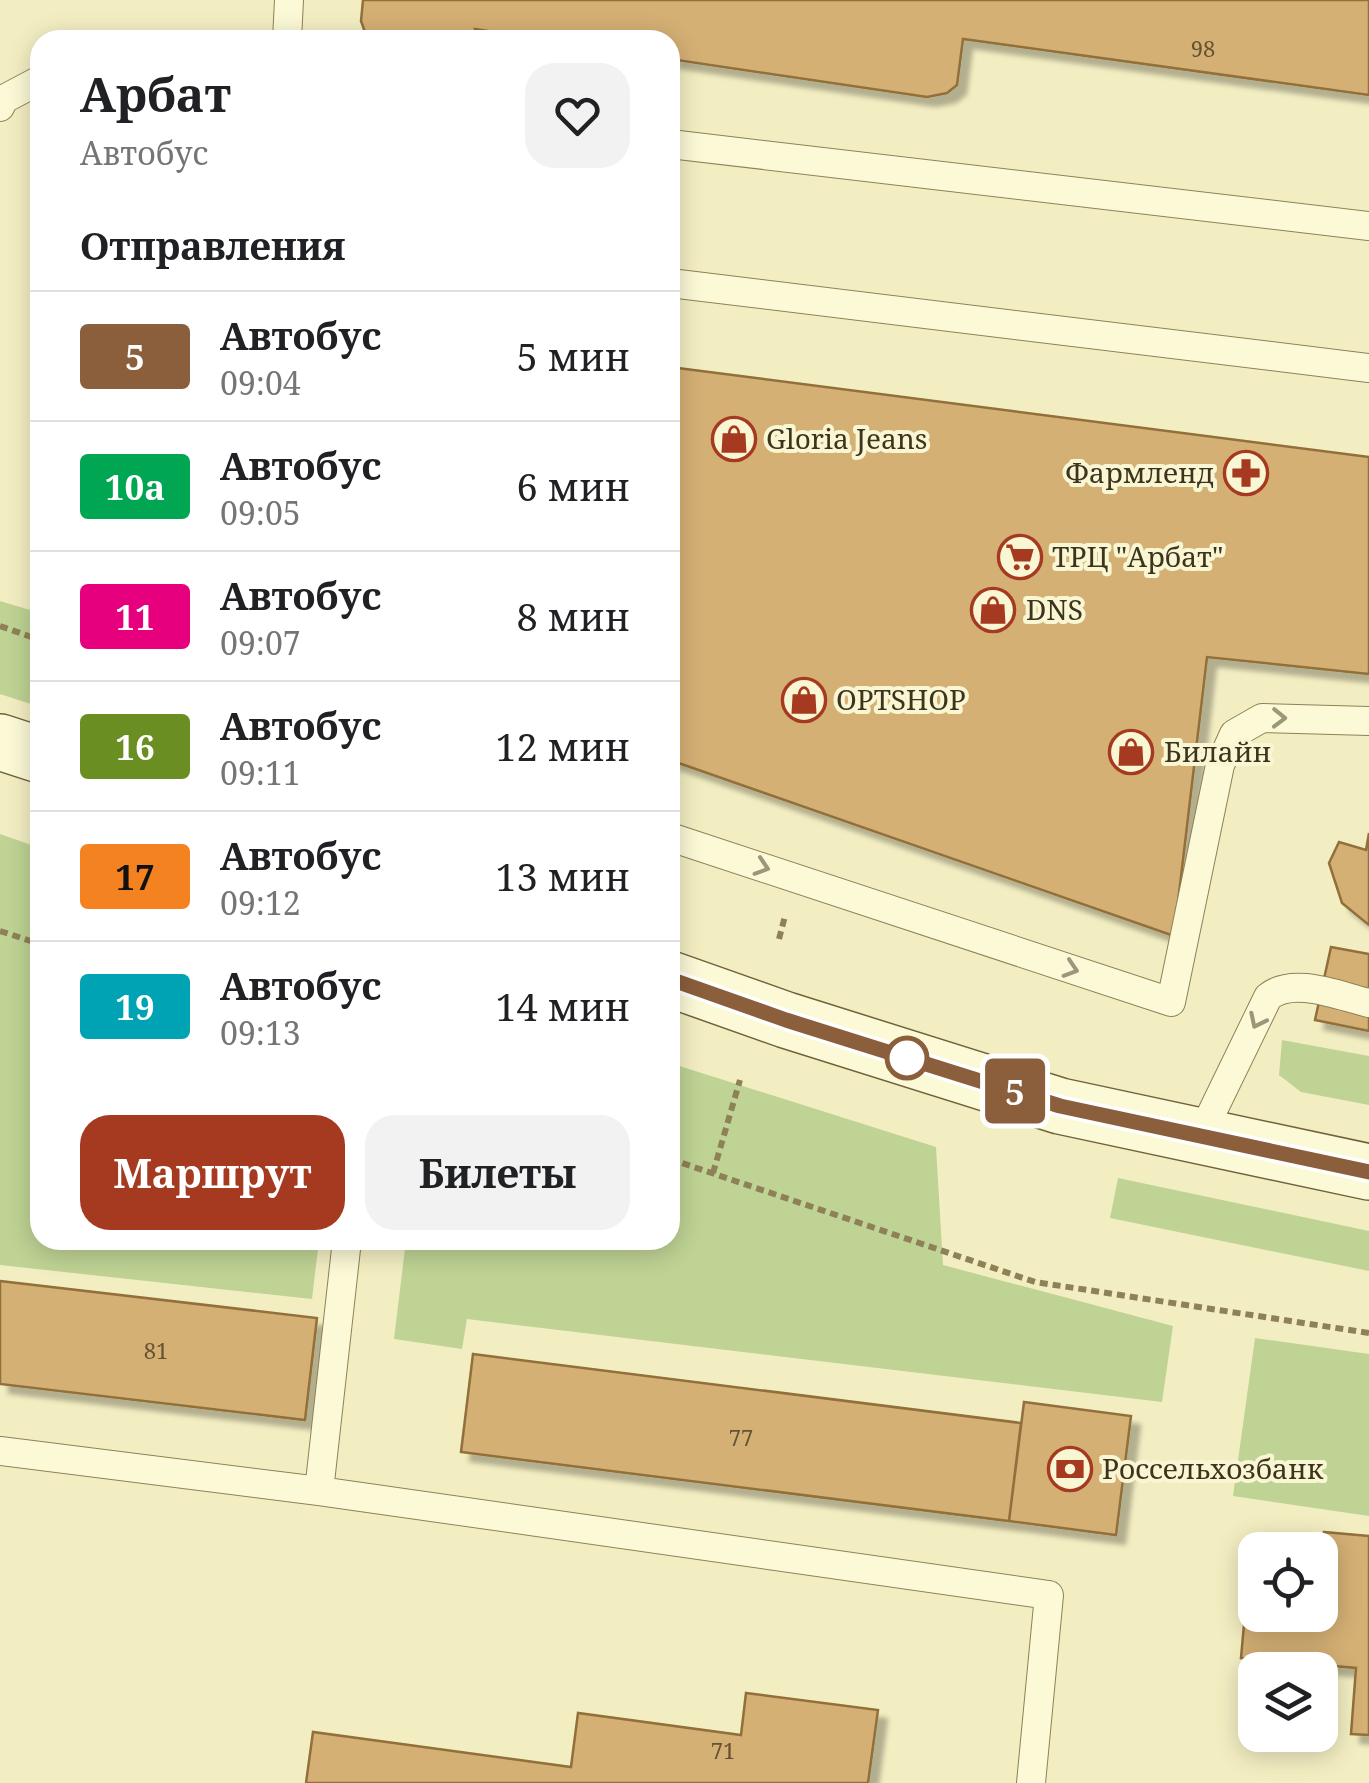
<!DOCTYPE html>
<html lang="ru">
<head>
<meta charset="utf-8">
<style>
	:root { --surface:#fff; --page:#f2f2f2; --text:#202124; --muted:#757577; --line:#e0e0e0; --accent:#a63a20 }
	body { margin:0; font-family:"Noto Serif",serif; background:var(--page); color:var(--text); height:100vh; display:flex; flex-direction:column; font-size:38px; white-space:nowrap }
	* { box-sizing:border-box; margin:0 }
	p { font-size:32px; color:var(--muted) }
	.icon { flex:none; width:55px; height:55px; fill:none; stroke:currentColor; stroke-width:2; stroke-linecap:round; stroke-linejoin:round }
	.map { position:relative; flex:1; overflow:hidden }
	.side { position:absolute; left:30px; top:30px; width:650px; height:1220px; display:flex; flex-direction:column; background:var(--surface); border-radius:30px; box-shadow:0 5px 25px #0003 }
	.side>* { flex:none }
	.badge { padding:0 20px; border-radius:8px; font-size:35px; line-height:65px }
	.fabs { position:absolute; left:1238px; top:1532px; display:grid; gap:20px }
	.fabs a { display:grid; place-items:center; width:100px; height:100px; border-radius:20px; background:var(--surface); box-shadow:0 5px 25px #0003; font-size:50px }
	.map>.badge { position:absolute; translate:-50% -50%; box-shadow:0 0 0 5px #fff }
	h2 { padding:0 50px; font-size:38px; line-height:90px }
	.round { display:grid; place-items:center; flex:none; width:105px; height:105px; border-radius:30px; background:var(--page) }
	.headline { display:flex; align-items:center; justify-content:space-between; height:170px; padding:0 50px }
	h1 { font-size:48px; font-weight:700; line-height:75px }
	.action { display:flex; gap:20px; margin-top:auto; padding:20px 50px }
	.action a { flex:1; height:115px; border-radius:30px; background:var(--accent); color:#fff; font-size:40px; font-weight:700; line-height:115px; text-align:center }
	.action a+a { background:var(--page); color:var(--text) }
	ul { padding:0; list-style:none }
	li { display:flex; align-items:center; gap:30px; height:130px; padding:0 50px; border-top:2px solid var(--line) }
	li div { flex:1 }
	li b { display:block; font-size:38px }
	li em { font-style:normal }
	li .badge { min-width:110px; font-weight:700; text-align:center }
	.map>svg:first-child { display:block }
	.green { fill:#bfd394 }
	.building { fill:#d5b074; stroke:#916f3a; stroke-width:2.5; filter:url(#shadow) }
	.lines { fill:none; stroke-linecap:round; stroke-linejoin:round }
	.service-casing { stroke:#8f8157; stroke-width:30 }
	.secondary-casing { stroke:#71613a; stroke-width:58 }
	.path { stroke:#8f8157; stroke-width:6; stroke-dasharray:8 5; stroke-linecap:butt }
	.service { stroke:#fcf9d7; stroke-width:28 }
	.secondary { stroke:#fcf9d7; stroke-width:55 }
	.oneway { stroke:#9d967a }
	.line-casing { stroke:#fff; stroke-width:22 }
	.line { stroke:#8b5e3c; stroke-width:15 }
	.stop-dot { fill:#fff; stroke:#8b5e3c; stroke-width:5 }
	.labels { text-anchor:middle; stroke-width:8; stroke-linejoin:round; paint-order:stroke }
	.number-label { font-size:22px; fill:#645233 }
	.poi-label { font-size:28px; fill:#3e331d; stroke:#f9f6d3; text-anchor:start }
</style>
</head>
<body>
<div class="map">
<svg width="1369" height="1783" viewBox="0 0 1369 1783">
	<defs>
		<filter id="shadow"><feDropShadow dx="9" dy="9" stdDeviation="2.5" flood-color="#0004"/></filter>
	</defs>
	<rect width="100%" height="100%" fill="#f3eec2"/>
	<path class="green" d="M 0,601 L 40,613 L 40,707 L 0,694 Z
		M 0,834 L 40,848 L 40,1240 L 319,1240 L 312,1299 L 0,1265 Z
		M 1282,1040 L 1369,1056 L 1369,1105 L 1301,1092 L 1279,1075 Z
		M 670,1063 L 936,1147 L 943,1265 L 1173,1326 L 1162,1402 L 467,1319 L 462,1349 L 394,1339 L 406,1240 L 670,1240 Z
		M 1118,1178 L 1369,1231 L 1369,1271 L 1110,1218 Z
		M 1255,1338 L 1369,1354 L 1369,1516 L 1233,1496 Z"/>
	<path class="building" d="M 363,0 L 1369,0 L 1369,95 L 963,39 L 957,85 L 947,93 L 927,97 L 670,59 L 670,40 L 545,40 L 475,29 L 476,40 L 444,40 L 365,32 L 361,21 Z
		M 670,367 L 1369,457 L 1369,674 L 1207,657 L 1174,936 L 670,760 Z
		M 1369,833 L 1369,925 L 1342,903 L 1329,863 L 1339,842 L 1366,850 Z
		M 1331,947 L 1369,954 L 1369,1031 L 1315,1020 Z
		M 0,1281 L 317,1318 L 305,1420 L 0,1384 Z
		M 473,1354 L 1021,1423 L 1009,1521 L 461,1452 Z
		M 1024,1402 L 1131,1416 L 1116,1535 L 1009,1521 Z
		M 1324,1532 L 1369,1536 L 1369,1735 L 1351,1734 L 1356,1668 L 1241,1658 L 1250,1557 L 1255,1557 L 1255,1615 L 1320,1615 Z
		M 746,1693 L 878,1710 L 868,1783 L 306,1783 L 313,1732 L 571,1767 L 578,1713 L 741,1735 Z"/>
	<g class="lines">
		<defs>
			<path id="service" d="M 287,40 L 289,0
				M 0,107 L 4,99 L 40,80
				M 670,144 L 1369,226
				M 670,283 L 1369,368
				M 670,837 L 1171,1002 L 1220,765 L 1234,734 L 1262,718 L 1369,721
				M 1201,1135 L 1268,997 C 1293,976 1339,996 1369,1003
				M 0,1451 L 319,1491 L 1049,1595 L 1031,1783
				M 319,1491 L 347,1240"/>
			<path id="secondary" d="M 0,742 L 40,755
				M 670,979 L 786,1020 L 1060,1106 L 1369,1172"/>
		</defs>
		<use href="#service" class="service-casing"/>
		<use href="#secondary" class="secondary-casing"/>
		<path class="path" d="M 0,626 L 40,640
			M 0,931 L 40,944
			M 779,939 L 785,916
			M 670,1159 L 1035,1282 L 1369,1333
			M 713,1173 L 740,1080"/>
		<use href="#service" class="service"/>
		<use href="#secondary" class="secondary"/>
	</g>
	<defs><path id="oneway-chevron" d="M-2-3.5L2.5 0L-2 3.5" fill="none" stroke-width="1.6" stroke-linecap="round" stroke-linejoin="round" transform="scale(2.5)"/></defs>
	<g class="oneway">
		<use href="#oneway-chevron" transform="translate(1279 718) rotate(1)"/>
		<use href="#oneway-chevron" transform="translate(762 867) rotate(18)"/>
		<use href="#oneway-chevron" transform="translate(1071 969) rotate(18)"/>
		<use href="#oneway-chevron" transform="translate(1257 1021) rotate(116)"/>
	</g>
	<g class="lines">
		<defs>
			<path id="line" d="M 670,979 L 786,1020 L 1060,1106 L 1369,1172"/>
		</defs>
		<use href="#line" class="line-casing"/>
		<use href="#line" class="line"/>
	</g>
	<defs>
		<symbol id="shop-ring" viewBox="-11 -11 22 22"><circle r="9.5" fill="#f9f6d3" stroke="#a63a20" stroke-width="1.5"/><path d="M-5-2.5h2.3a2.7 3.5 0 0 1 5.4 0H5L5.5 6h-11ZM-1.5-2.5h3a1.5 2.3 0 0 0-3 0Z" fill="#a63a20"/></symbol>
		<symbol id="pharmacy-ring" viewBox="-11 -11 22 22"><circle r="9.5" fill="#f9f6d3" stroke="#a63a20" stroke-width="1.5"/><path d="M-2-6h4v4h4v4h-4v4h-4v-4h-4v-4h4Z" fill="#a63a20"/></symbol>
		<symbol id="supermarket-ring" viewBox="-11 -11 22 22"><circle r="9.5" fill="#f9f6d3" stroke="#a63a20" stroke-width="1.5"/><path d="M-6-5.5h2.5l.6 2H6L4.5 2H-2.5L-4.4-4H-6ZM-1.5 3.2a1.3 1.3 0 1 0 .1 0ZM3 3.2a1.3 1.3 0 1 0 .1 0Z" fill="#a63a20"/></symbol>
		<symbol id="bank-ring" viewBox="-11 -11 22 22"><circle r="9.5" fill="#f9f6d3" stroke="#a63a20" stroke-width="1.5"/><path d="M-6-4H6V4H-6ZM0-2.3a2.3 2.3 0 1 0 0 4.6a2.3 2.3 0 1 0 0-4.6Z" fill="#a63a20"/></symbol>
	</defs>
	<g fill-rule="evenodd">
		<use href="#shop-ring" x="709" y="414" width="50" height="50"/>
		<use href="#pharmacy-ring" x="1221" y="448" width="50" height="50"/>
		<use href="#supermarket-ring" x="995" y="532" width="50" height="50"/>
		<use href="#shop-ring" x="968" y="585" width="50" height="50"/>
		<use href="#shop-ring" x="779" y="675" width="50" height="50"/>
		<use href="#shop-ring" x="1106" y="727" width="50" height="50"/>
		<use href="#bank-ring" x="1045" y="1444" width="50" height="50"/>
	</g>
	<circle class="stop-dot" cx="907" cy="1058" r="20"/>
	<g class="labels">
		<g class="number-label">
			<text x="1203" y="57">98</text>
			<text x="156" y="1359">81</text>
			<text x="741" y="1446">77</text>
			<text x="723" y="1759">71</text>
		</g>
		<g class="poi-label">
			<text x="766" y="449">Gloria Jeans</text>
			<text x="1214" y="483" text-anchor="end">Фармленд</text>
			<text x="1052" y="567">ТРЦ "Арбат"</text>
			<text x="1026" y="620">DNS</text>
			<text x="836" y="710">OPTSHOP</text>
			<text x="1164" y="762">Билайн</text>
			<text x="1102" y="1479">Россельхозбанк</text>
		</g>
	</g>
</svg>
<div class="fabs">
<a><svg class="icon" aria-label="locate" viewBox="0 0 24 24"><circle cx="12" cy="12" r="6"/><path d="M12 2v4M12 18v4M2 12h4M18 12h4"/></svg></a>
<a><svg class="icon" aria-label="layers" viewBox="0 0 24 24"><path d="M12 4l9 5-9 5-9-5zM3 14l9 5 9-5"/></svg></a>
</div>
<b class="badge" style="left:1015px;top:1091px;background:#8b5e3c;color:#fff">5</b>
<section class="side">
<div class="headline"><div><h1>Арбат</h1><p>Автобус</p></div><a class="round"><svg class="icon" aria-label="heart" viewBox="0 0 24 24"><path d="M12 20l-8-8c-3-5 5-10 8-4 3-6 11-1 8 4z"/></svg></a></div>
<h2>Отправления</h2>
<ul>
<li><span class="badge" style="background:#8b5e3c;color:#fff">5</span><div><b>Автобус</b><p>09:04</p></div><em>5 мин</em></li>
<li><span class="badge" style="background:#00a651;color:#fff">10а</span><div><b>Автобус</b><p>09:05</p></div><em>6 мин</em></li>
<li><span class="badge" style="background:#e6007e;color:#fff">11</span><div><b>Автобус</b><p>09:07</p></div><em>8 мин</em></li>
<li><span class="badge" style="background:#6b8e23;color:#fff">16</span><div><b>Автобус</b><p>09:11</p></div><em>12 мин</em></li>
<li><span class="badge" style="background:#f58220;color:#111">17</span><div><b>Автобус</b><p>09:12</p></div><em>13 мин</em></li>
<li><span class="badge" style="background:#00a3b4;color:#fff">19</span><div><b>Автобус</b><p>09:13</p></div><em>14 мин</em></li>
</ul>
<div class="action"><a>Маршрут</a><a>Билеты</a></div>
</section>
</div>
</body>
</html>
